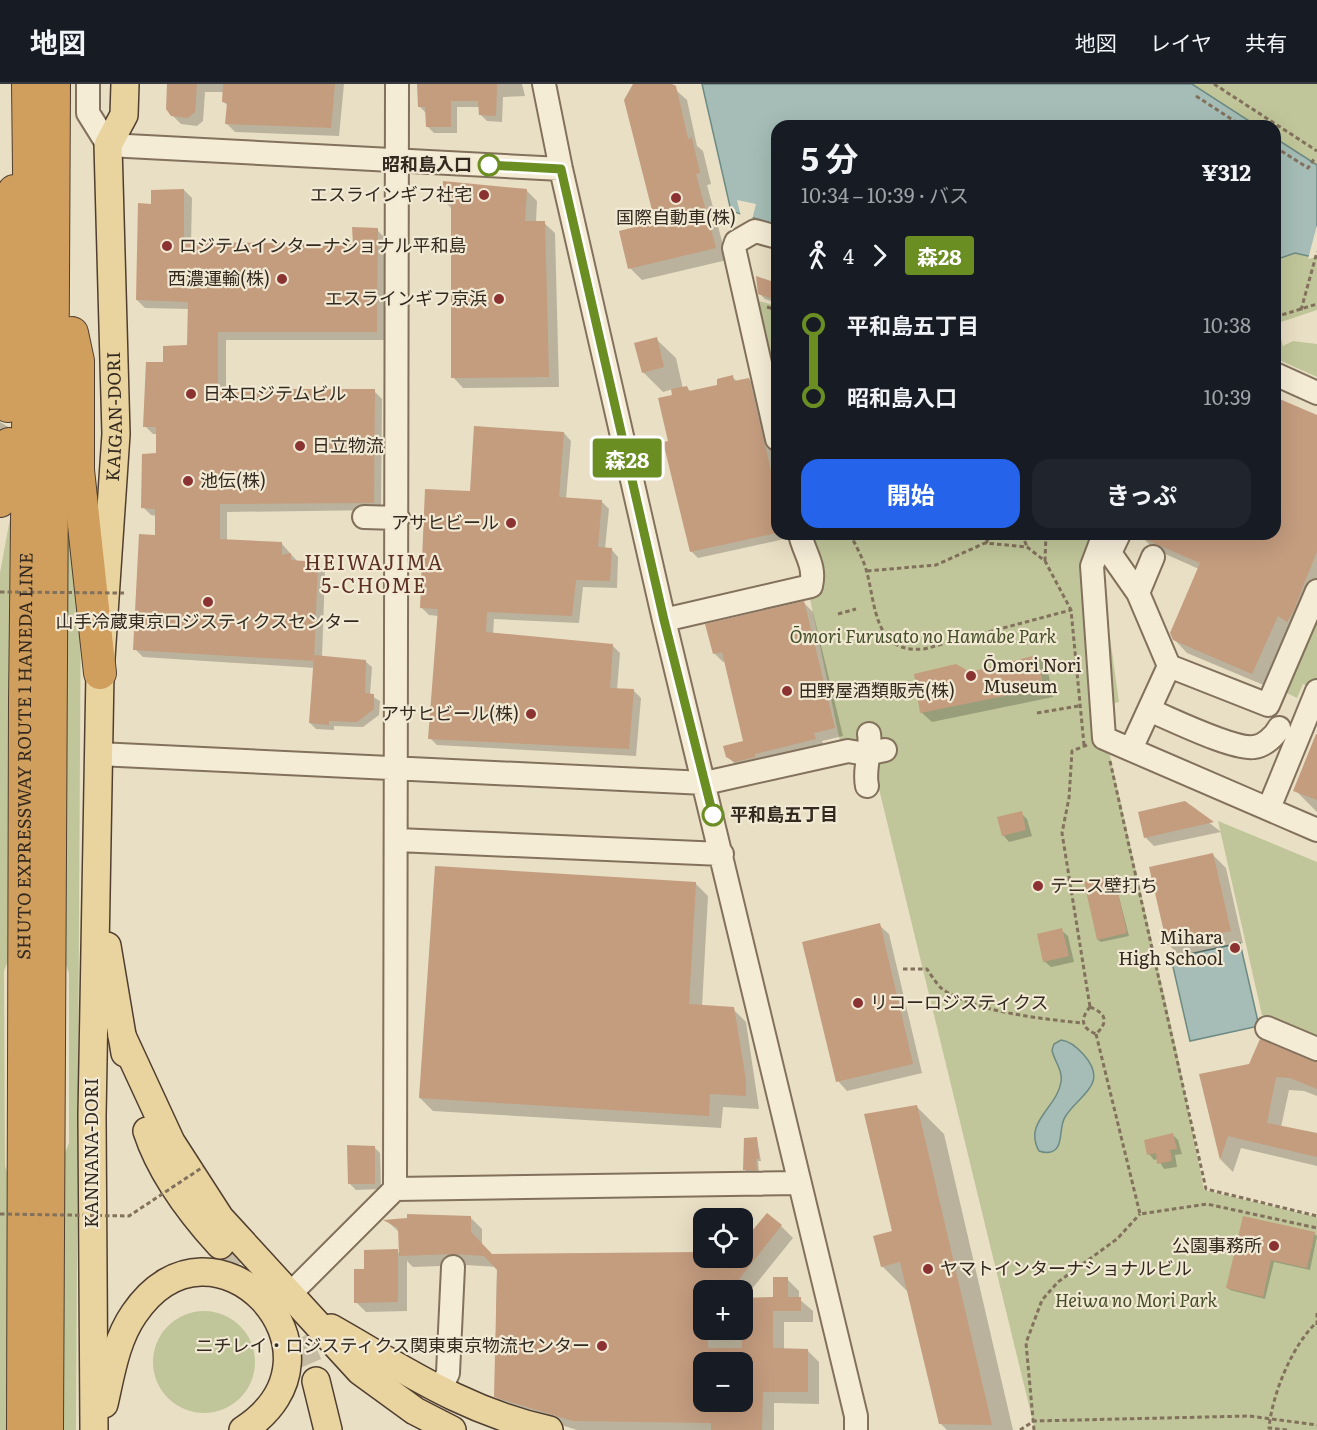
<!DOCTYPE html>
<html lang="ja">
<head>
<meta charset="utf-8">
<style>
	:root { --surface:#171b24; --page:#20242c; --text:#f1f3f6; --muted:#9ea1a6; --line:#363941; --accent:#2563eb }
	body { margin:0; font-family:Literata,"Noto Sans JP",serif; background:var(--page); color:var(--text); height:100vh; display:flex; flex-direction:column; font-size:22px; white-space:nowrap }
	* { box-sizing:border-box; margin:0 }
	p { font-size:20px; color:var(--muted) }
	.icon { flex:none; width:33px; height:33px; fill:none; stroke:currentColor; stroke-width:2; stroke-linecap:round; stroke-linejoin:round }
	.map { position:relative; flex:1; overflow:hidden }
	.panel { position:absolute; left:771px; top:36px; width:510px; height:420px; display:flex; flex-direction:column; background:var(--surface); border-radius:18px; box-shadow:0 6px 24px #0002 }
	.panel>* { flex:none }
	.badge { padding:0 12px; border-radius:4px; font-size:21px; line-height:39px }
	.controls { position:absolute; left:693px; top:1124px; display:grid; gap:12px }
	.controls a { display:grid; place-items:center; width:60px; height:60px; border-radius:12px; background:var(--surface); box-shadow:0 6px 24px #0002; font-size:30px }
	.map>.badge { position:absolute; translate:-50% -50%; box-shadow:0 0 0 3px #fff }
	.legs { display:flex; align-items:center; gap:9px; height:66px; padding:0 30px; font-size:20px }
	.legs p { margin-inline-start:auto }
	.summary { display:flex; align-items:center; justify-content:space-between; height:102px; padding:0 30px }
	h1 { font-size:33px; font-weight:700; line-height:45px }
	.primary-button { display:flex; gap:12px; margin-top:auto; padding:12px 30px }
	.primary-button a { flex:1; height:69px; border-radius:18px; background:var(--accent); color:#fff; font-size:24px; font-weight:700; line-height:69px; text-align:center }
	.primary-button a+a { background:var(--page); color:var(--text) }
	ul { padding:0 30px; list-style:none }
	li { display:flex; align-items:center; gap:21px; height:72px; font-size:22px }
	li i { display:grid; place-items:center; width:9px; height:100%; margin:0 8px; background:currentColor }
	li i::after { content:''; width:15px; height:15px; margin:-8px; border:4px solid; border-radius:50%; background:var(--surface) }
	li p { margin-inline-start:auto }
	li:first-child i { background:linear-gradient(#0000 50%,currentColor 0) }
	li:last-child i { background:linear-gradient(currentColor 50%,#0000 0) }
	header { display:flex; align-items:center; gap:36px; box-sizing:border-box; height:84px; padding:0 30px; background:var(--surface); border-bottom:2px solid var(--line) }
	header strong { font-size:28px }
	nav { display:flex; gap:33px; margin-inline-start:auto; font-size:21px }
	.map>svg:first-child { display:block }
	.green { fill:#c0c699 }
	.water { fill:#a5bdb6; stroke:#6d8a83; stroke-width:1.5 }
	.pier { fill:#e9dfc4 }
	.shadow { fill:#0003; fill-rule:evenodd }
	.building { fill:#c49c7e; fill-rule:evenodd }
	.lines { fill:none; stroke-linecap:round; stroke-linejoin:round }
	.major-tunnel { stroke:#c5bba3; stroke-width:27; stroke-dasharray:27 14; stroke-linecap:butt }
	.minor-casing { stroke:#82715c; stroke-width:26 }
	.major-casing { stroke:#503f30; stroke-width:30 }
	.highway-casing { stroke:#503f30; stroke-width:34 }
	.path { stroke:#82715c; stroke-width:3; stroke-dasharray:4.5 3; stroke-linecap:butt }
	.minor { stroke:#f5ecd6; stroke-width:22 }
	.major { stroke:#e9d39f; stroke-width:27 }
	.highway { stroke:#d09f5d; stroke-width:32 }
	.path-bridge { stroke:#82715c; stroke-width:3; stroke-dasharray:4.5 3; stroke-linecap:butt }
	.line-1-casing { stroke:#fff; stroke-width:14 }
	.line-1 { stroke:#6b8e23; stroke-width:9 }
	.stop-1-dot { fill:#fff; stroke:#6b8e23; stroke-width:3 }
	.poi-dot { fill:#8b3332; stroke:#f1e9d3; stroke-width:2 }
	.labels { text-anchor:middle; stroke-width:4.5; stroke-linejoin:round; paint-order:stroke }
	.stop-label { font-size:18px; font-weight:bold; fill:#33291f; stroke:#f1e9d3; text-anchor:end }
	.poi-label { font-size:18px; fill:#33291f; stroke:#f1e9d3; text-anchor:start }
	.street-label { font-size:18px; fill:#33291f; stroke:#f1e9d3 }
	.park-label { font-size:18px; font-style:italic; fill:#444e27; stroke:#f1e9d3 }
	.neighbourhood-label { font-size:20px; letter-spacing:1.5px; fill:#5c2f23; stroke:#f1e9d3 }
</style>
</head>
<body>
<header>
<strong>地図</strong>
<nav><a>地図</a><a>レイヤ</a><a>共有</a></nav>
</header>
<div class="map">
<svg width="1317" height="1346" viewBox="0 0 1317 1346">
	<rect width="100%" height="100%" fill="#e9dfc4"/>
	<path class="green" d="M 1192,0 L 1317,0 L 1317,81 L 1275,54 L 1275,42 L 1257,42 Z
		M 1295,169 L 1308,172 L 1317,170 L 1317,226 L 1275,240 L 1275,176 Z
		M 755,216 L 777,222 L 777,322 Z
		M 12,235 L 14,861 L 4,887 L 5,1082 L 16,1111 L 14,1346 L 0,1346 L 0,489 L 11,429 Z
		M 62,236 L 81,498 L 76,1346 L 57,1346 L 58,1086 L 69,1059 L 69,889 L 60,866 Z
		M 1278,243 L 1283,262 L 1293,257 L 1317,260 L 1317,293 L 1275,274 L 1275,244 Z
		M 804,450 L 1108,450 L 1099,475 L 1119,618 L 1099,623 L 1177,968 L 1204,1106 L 1317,1133 L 1317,1346 L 1035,1346 L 870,668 L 843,672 L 809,510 Z
		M 1317,531 L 1317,600 L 1315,605 L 1303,600 L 1297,614 L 1285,608 Z
		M 1218,737 L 1317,778 L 1317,954 L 1262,931 Z
		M153 1278a51 51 0 1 1 102 0a51 51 0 1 1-102 0Z"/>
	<path class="water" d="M 702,0 L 1192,0 L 1257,42 L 777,42 L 777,141 L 731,127 Z
		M 1275,54 L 1317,81 L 1317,170 L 1308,172 L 1295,169 L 1275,176 Z
		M 1240,859 L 1259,942 L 1190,957 L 1171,874 Z
		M 1061,956 C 1070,957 1077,963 1084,971 C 1110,1001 1078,1011 1065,1033 C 1059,1043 1063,1058 1056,1065 C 1051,1070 1045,1069 1039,1067 C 1023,1038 1057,1024 1061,998 C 1063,986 1054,977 1052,966 L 1054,960 Z"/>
	<path class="pier" d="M 737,116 L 756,120 L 752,136 L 741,133 Z
		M 1317,141 L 1317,173 L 1308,175 Z"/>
	<path class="shadow" d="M 168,0 L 344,0 L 339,52 L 235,48 L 227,40 L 228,22 L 224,18 L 224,8 L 205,8 L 203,37 L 197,42 L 181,40 L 172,31 Z
		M 419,0 L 522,0 L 525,12 L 503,13 L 502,38 L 487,37 L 480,30 L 480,23 L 457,23 L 457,49 L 434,49 L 427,42 L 427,30 L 420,23 Z
		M 635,0 L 669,0 L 687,16 L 697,62 L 703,67 L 711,100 L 707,101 L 727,176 L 642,196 L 630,184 L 657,139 Z
		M 184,106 L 192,114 L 191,159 L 355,161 L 377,146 L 385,154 L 385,256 L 226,256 L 226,306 L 374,307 L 382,315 L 381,426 L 227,428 L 227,457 L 282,460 L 298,478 L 317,479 L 325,487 L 322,573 L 366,578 L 372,583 L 370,611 L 380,617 L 379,631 L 363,643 L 334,642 L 334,646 L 316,645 L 310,639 L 315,584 L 143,573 L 135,565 L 157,452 L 157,432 L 151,431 L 143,423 L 157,371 L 157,350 L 153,350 L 145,342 L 165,279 L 188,263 L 189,225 L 145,224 L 137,216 L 152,122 Z
		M 526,106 L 537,117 L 536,138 L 544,139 L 555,149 L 559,303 L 463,304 L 453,293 L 452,125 L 443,116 Z
		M 777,200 L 777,219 L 765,215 L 760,210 Z
		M 656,255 L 676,274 L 683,305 L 687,304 L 691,308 L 719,302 L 732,293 L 738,298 L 749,295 L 756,302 L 777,393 L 777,450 L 788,450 L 789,454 L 698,474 L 691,467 L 670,358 L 673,305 L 663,308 L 643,288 Z
		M 1275,315 L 1317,333 L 1317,514 L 1266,602 L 1187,569 L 1174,555 L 1199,485 L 1154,465 L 1141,452 L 1142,450 L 1275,450 Z
		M 0,338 L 15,347 L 0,356 Z
		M 564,349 L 571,357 L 566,415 L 601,417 L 609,425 L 605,465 L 611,465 L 618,473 L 617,504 L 583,503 L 579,539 L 494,535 L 493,551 L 613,562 L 620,569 L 617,606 L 634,607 L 641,614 L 636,672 L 437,661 L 430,654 L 439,532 L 429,531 L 422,524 L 472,409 Z
		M 804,519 L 813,528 L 843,652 L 822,657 L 824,664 L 736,681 L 727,672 L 745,658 L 726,577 L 723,578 L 714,569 Z
		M 1037,572 L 1047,582 L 1053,613 L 932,638 L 922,629 L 916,591 L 970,589 Z
		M 1317,652 L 1317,728 L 1295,706 Z
		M 1184,719 L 1221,748 L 1154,762 L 1145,753 Z
		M 1021,729 L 1027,735 L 1032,752 L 1009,758 L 1003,751 Z
		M 1213,771 L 1226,784 L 1243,859 L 1181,873 L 1168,860 Z
		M 1114,793 L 1129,852 L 1101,858 L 1098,856 Z
		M 695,799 L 708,812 L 702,923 L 733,925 L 746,938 L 759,1025 L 723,1023 L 721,1044 L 433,1027 L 420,1014 Z
		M 879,841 L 889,850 L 922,989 L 847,1007 L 838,997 Z
		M 1061,846 L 1068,852 L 1074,878 L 1051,883 L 1044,877 Z
		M 1317,978 L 1317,1012 L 1304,1007 L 1289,1006 L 1281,1043 L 1317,1051 L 1317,1082 L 1241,1064 L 1233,1088 L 1221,1076 L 1201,991 L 1250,982 Z
		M 916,1022 L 944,1050 L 1013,1346 L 947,1346 L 940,1339 L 909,1209 L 882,1182 L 894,1148 Z
		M 1173,1051 L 1178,1056 L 1182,1070 L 1175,1071 L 1177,1083 L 1164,1085 L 1158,1075 L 1154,1076 L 1149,1070 Z
		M 757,1055 L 761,1077 L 758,1077 L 759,1088 L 747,1088 L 745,1086 Z
		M 374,1063 L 380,1069 L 381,1105 L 356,1106 L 349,1099 Z
		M 470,1133 L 482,1145 L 482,1162 L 492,1172 L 712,1173 L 716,1177 L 730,1177 L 733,1173 L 742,1173 L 781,1142 L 793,1154 L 751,1206 L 751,1215 L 774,1215 L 787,1195 L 799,1207 L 799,1215 L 813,1227 L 813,1238 L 784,1238 L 784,1266 L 807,1266 L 819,1278 L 819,1320 L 774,1319 L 774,1346 L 577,1346 L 508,1324 L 495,1312 L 497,1183 L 466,1181 L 413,1183 L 407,1177 L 407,1227 L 366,1228 L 356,1218 L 365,1186 L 397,1167 L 400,1170 L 400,1149 L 387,1137 ZM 704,1206 L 742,1206 L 742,1245 L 704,1245 ZM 704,1278 L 742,1278 L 742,1317 L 704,1317 Z
		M 1244,1133 L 1314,1150 L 1317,1152 L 1310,1186 L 1274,1178 L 1265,1215 L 1230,1206 L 1228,1204 Z"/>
	<path class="building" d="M 167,0 L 197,0 L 195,28 L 188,34 L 171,32 L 166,25 Z
		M 223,0 L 335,0 L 331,44 L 225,40 L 227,19 L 222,18 Z
		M 417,0 L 497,0 L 496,32 L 479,31 L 478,17 L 451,17 L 451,43 L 426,43 L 425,23 L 418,23 Z
		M 633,0 L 672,0 L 676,2 L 688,55 L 692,54 L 700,89 L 696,90 L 716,164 L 628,185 L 619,147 L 655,138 L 624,16 Z
		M 443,97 L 527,105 L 525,137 L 545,137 L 549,293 L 451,294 L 451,117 L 442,116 Z
		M 184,105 L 184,158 L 353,160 L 352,143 L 378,144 L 377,248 L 218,248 L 218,305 L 375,305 L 374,419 L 220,420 L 220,455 L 282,458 L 282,471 L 291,469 L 291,476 L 318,478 L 314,577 L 133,566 L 139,450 L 155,451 L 155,425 L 141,424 L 142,370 L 156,369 L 156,343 L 143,343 L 146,278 L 163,278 L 163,262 L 187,261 L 188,218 L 136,216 L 138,119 L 151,120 L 151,106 Z
		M 756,192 L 777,199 L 777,216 L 758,210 Z
		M 657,253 L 664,283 L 642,289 L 634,259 Z
		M 733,291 L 734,297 L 749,294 L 777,412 L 777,449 L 690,468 L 663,358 L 668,357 L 658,314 L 672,311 L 671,305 L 687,302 L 689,307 L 717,301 L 717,295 Z
		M 1275,313 L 1317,331 L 1317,467 L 1293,528 L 1287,538 L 1278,532 L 1252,590 L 1173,556 L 1170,549 L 1200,479 L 1133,450 L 1275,450 Z
		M 474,342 L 564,348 L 559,413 L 602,416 L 598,463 L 612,464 L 610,497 L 576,496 L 572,532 L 487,528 L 486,548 L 613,560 L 610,604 L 634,605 L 629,665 L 428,655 L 438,525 L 420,524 L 425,405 L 470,407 Z
		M 804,517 L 835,644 L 814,649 L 816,655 L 755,670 L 755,673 L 735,678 L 726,673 L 723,662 L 743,657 L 722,568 L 713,570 L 705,540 Z
		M 314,571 L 366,576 L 365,609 L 374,610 L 374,625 L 357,638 L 329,637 L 329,641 L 309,639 Z
		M 1037,571 L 1044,604 L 920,629 L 914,590 L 956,580 L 970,588 Z
		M 1316,650 L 1317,650 L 1317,716 L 1293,707 Z
		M 1185,717 L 1214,738 L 1144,754 L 1138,728 Z
		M 1022,727 L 1026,746 L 1002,752 L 997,733 Z
		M 1213,769 L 1231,847 L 1167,861 L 1149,783 Z
		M 435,782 L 696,798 L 689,920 L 734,923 L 746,996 L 746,1012 L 710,1010 L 709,1032 L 419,1014 Z
		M 1114,791 L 1127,849 L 1097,856 L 1084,798 Z
		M 880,839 L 913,980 L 836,998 L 802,858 Z
		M 1062,844 L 1069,872 L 1043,878 L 1037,850 Z
		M 1260,955 L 1317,978 L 1317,1005 L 1290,994 L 1276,993 L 1267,1039 L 1317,1049 L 1317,1073 L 1228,1052 L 1220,1076 L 1199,990 L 1249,980 Z
		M 917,1021 L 992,1341 L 939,1340 L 900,1178 L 881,1183 L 873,1152 L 892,1147 L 864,1030 Z
		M 1173,1049 L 1177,1065 L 1170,1066 L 1172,1077 L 1157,1080 L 1156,1069 L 1147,1071 L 1144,1056 Z
		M 757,1053 L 759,1075 L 756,1075 L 757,1086 L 743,1086 L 744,1054 Z
		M 347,1061 L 375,1062 L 375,1100 L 348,1100 Z
		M 767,1129 L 782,1141 L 740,1194 L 739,1206 L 704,1206 L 704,1245 L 708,1245 L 708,1264 L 742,1264 L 742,1214 L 773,1213 L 773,1193 L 788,1193 L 788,1213 L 801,1213 L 801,1227 L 773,1227 L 773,1264 L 808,1265 L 808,1308 L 763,1308 L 762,1346 L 711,1346 L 711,1339 L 573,1337 L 494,1313 L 497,1186 L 484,1172 L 453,1170 L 399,1172 L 398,1144 L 383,1136 L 407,1134 L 407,1130 L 471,1132 L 471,1148 L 492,1170 L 704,1168 L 704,1173 L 709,1173 L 709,1176 L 729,1176 L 732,1173 L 742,1173 L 742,1159 ZM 704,1278 L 742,1278 L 742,1317 L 704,1317 Z
		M 1243,1132 L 1315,1148 L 1307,1184 L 1271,1176 L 1263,1213 L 1226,1204 Z
		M 398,1165 L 398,1218 L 354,1219 L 354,1185 L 364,1185 L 364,1166 Z"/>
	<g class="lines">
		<path class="major-tunnel" d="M 220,1161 L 271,1215 L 300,1260 L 316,1297"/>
		<defs>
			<path id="minor" d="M 88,0 L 88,29 L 108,61 L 561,85
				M 397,0 L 395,1105 L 799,1099
				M 544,0 L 561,85 L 664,536 L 856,1332 L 856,1346
				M 777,153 L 755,147 L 736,158 L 734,164 L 777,355
				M 1275,290 L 1317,309
				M 364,433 L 398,434
				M 1104,450 L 1092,482 L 1104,654 L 1317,746
				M 1119,450 L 1110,469 L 1138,509
				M 664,536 L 811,502 C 816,481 804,469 800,450
				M 1169,582 L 1268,621 L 1317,507
				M 1149,626 C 1171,635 1233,666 1254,663 C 1264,662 1275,652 1279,644
				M 1131,665 L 1169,582 L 1138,509 L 1153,473
				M 98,670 L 705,699 L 848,667 L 866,670 L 885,666
				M 867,702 C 863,684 872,667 869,650
				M 1269,724 L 1317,607
				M 397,756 L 722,770
				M 1267,944 L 1317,965
				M 291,1209 L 395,1105
				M 440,1307 L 448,1289 L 453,1183"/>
			<g id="major">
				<path d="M 107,862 L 125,969"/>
				<path d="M 122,952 L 171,1058 L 220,1134 L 360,1287 L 415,1327 L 452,1346"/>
				<path d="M 147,1047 C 161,1090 190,1128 220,1161"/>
				<path d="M 331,1244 C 405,1286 464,1327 549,1346"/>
				<path d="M 316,1297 L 328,1346"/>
				<path d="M 104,1320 C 111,1289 116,1256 134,1230 C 213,1113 362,1269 243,1346"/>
				<path id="s1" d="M 94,1346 L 92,1032 L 100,589 L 116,350 L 108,61 L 124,31 L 125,0"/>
			</g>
			<g id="highway">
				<path d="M 0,247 L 7,149 L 14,107"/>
				<path d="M 72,249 L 78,277 L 78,386 L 100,589"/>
				<path d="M 0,252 L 5,274 L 8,322"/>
				<path d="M 69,323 L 71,364 L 78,378"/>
				<path d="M 0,417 L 7,393 L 9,360"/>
				<path id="s2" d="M 23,1346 L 25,618 L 30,170 L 28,0"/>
				<path d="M 47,1346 L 54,0"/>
			</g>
		</defs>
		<use href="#minor" class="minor-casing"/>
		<use href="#major" class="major-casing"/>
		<use href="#highway" class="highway-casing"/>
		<path class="path" d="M 1214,0 L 1317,67
			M 1196,12 L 1242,42
			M 1275,63 L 1308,84 L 1314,75
			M 767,223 L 777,226
			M 1301,226 L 1317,168
			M 1275,233 L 1317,220
			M 850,450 C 856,462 864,476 867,489 C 876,522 874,570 924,565 L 1071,526
			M 1022,450 L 1027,463
			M 986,459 L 991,450
			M 1045,477 L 1046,450
			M 867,487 L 936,481 L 985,459 L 1027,463 L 1045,477 L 1071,526 L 1084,661
			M 838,530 L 856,525
			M 1037,629 L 1079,622
			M 1087,661 L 1072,667 L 1069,714 L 1062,749 L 1090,923
			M 1110,677 L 1206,1105 L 1317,1132
			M 903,885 L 927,885 C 931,891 936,899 941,904 C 972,928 1044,935 1082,939
			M 1090,923 C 1106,929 1109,938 1096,950 C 1081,944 1080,935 1090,923 Z
			M 1096,950 L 1140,1130 L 1207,1120 L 1317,1144
			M 1317,1229 L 1317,1243
			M 1020,1346 L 1034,1337 L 1249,1332 L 1317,1341
			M 1034,1346 L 1026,1259 L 1042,1216 L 1058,1198 L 1117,1155 L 1140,1130
			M 1287,1346 L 1269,1344 C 1272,1311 1292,1261 1317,1238"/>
		<use href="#minor" class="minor"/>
		<use href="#major" class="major"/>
		<use href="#highway" class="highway"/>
		<path class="path-bridge" d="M 0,508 L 124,509
			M 0,1130 L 129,1132 L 203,1083"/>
	</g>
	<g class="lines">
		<defs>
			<path id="line-1" d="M 489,81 L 561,85 L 664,536 L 713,731"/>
		</defs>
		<use href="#line-1" class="line-1-casing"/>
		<use href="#line-1" class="line-1"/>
	</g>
	<g class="stop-1-dot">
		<circle cx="489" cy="81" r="10"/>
		<circle cx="713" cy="731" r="10"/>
	</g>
	<g class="poi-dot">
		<circle cx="484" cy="111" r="6"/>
		<circle cx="676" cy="114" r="6"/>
		<circle cx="167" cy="162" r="6"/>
		<circle cx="282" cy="195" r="6"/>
		<circle cx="499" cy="215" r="6"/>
		<circle cx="191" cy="310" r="6"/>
		<circle cx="300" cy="362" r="6"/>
		<circle cx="188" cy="397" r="6"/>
		<circle cx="511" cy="439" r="6"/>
		<circle cx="208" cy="518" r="6"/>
		<circle cx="971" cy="592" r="6"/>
		<circle cx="787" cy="607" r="6"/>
		<circle cx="531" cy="630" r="6"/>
		<circle cx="1038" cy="802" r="6"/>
		<circle cx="1235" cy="864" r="6"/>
		<circle cx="858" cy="919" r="6"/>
		<circle cx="1274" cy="1162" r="6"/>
		<circle cx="928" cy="1185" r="6"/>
		<circle cx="602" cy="1262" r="6"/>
	</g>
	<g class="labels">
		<g class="stop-label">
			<text x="472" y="87">昭和島入口</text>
			<text x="730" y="737" text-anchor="start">平和島五丁目</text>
		</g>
		<g class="poi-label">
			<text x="472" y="117" text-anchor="end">エスラインギフ社宅</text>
			<text x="676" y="140" text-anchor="middle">国際自動車(株)</text>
			<text x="179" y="168">ロジテムインターナショナル平和島</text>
			<text x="270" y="201" text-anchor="end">西濃運輸(株)</text>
			<text x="487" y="221" text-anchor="end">エスラインギフ京浜</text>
			<text x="203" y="316">日本ロジテムビル</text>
			<text x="312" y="368">日立物流</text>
			<text x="200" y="403">池伝(株)</text>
			<text x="499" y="445" text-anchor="end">アサヒビール</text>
			<text x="208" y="544" text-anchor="middle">山手冷蔵東京ロジスティクスセンター</text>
			<text x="983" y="588">Ōmori Nori<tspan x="983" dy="21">Museum</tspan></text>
			<text x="799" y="613">田野屋酒類販売(株)</text>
			<text x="519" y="636" text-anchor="end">アサヒビール(株)</text>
			<text x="1050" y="808">テニス壁打ち</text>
			<text x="1223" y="860" text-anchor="end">Mihara<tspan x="1223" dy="21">High School</tspan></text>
			<text x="870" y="925">リコーロジスティクス</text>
			<text x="1262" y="1168" text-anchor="end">公園事務所</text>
			<text x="940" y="1191">ヤマトインターナショナルビル</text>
			<text x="590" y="1268" text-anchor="end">ニチレイ・ロジスティクス関東東京物流センター</text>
		</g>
		<g class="street-label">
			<text dy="6" stroke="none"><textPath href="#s1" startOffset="1014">KAIGAN-DORI</textPath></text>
			<text dy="6" stroke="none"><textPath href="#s2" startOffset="674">SHUTO EXPRESSWAY ROUTE 1 HANEDA LINE</textPath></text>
			<text transform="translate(92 1069) rotate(-90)" y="6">KANNANA-DORI</text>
		</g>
		<g class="park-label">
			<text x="923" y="559">Ōmori Furusato no Hamabe Park</text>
			<text x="1136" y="1223">Heiwa no Mori Park</text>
		</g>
		<g class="neighbourhood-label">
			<text x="374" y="486">HEIWAJIMA<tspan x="374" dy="23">5-CHOME</tspan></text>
		</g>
	</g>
</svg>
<div class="controls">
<a><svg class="icon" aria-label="locate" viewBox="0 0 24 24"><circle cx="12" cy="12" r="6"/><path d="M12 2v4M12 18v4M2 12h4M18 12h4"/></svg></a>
<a>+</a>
<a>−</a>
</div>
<b class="badge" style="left:627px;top:374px;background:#6b8e23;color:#fff">森28</b>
<section class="panel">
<div class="summary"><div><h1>5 分</h1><p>10:34 – 10:39 · バス</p></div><b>¥312</b></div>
<div class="legs"><svg class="icon" aria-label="walk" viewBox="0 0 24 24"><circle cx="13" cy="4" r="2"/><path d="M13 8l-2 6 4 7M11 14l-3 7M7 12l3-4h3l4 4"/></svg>4<svg class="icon" aria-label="forward" viewBox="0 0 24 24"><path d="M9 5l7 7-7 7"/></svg><b class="badge" style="background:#6b8e23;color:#fff">森28</b></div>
<ul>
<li><i style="color:#6b8e23"></i><b>平和島五丁目</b><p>10:38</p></li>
<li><i style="color:#6b8e23"></i><b>昭和島入口</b><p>10:39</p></li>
</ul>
<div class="primary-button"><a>開始</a><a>きっぷ</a></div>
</section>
</div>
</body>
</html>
